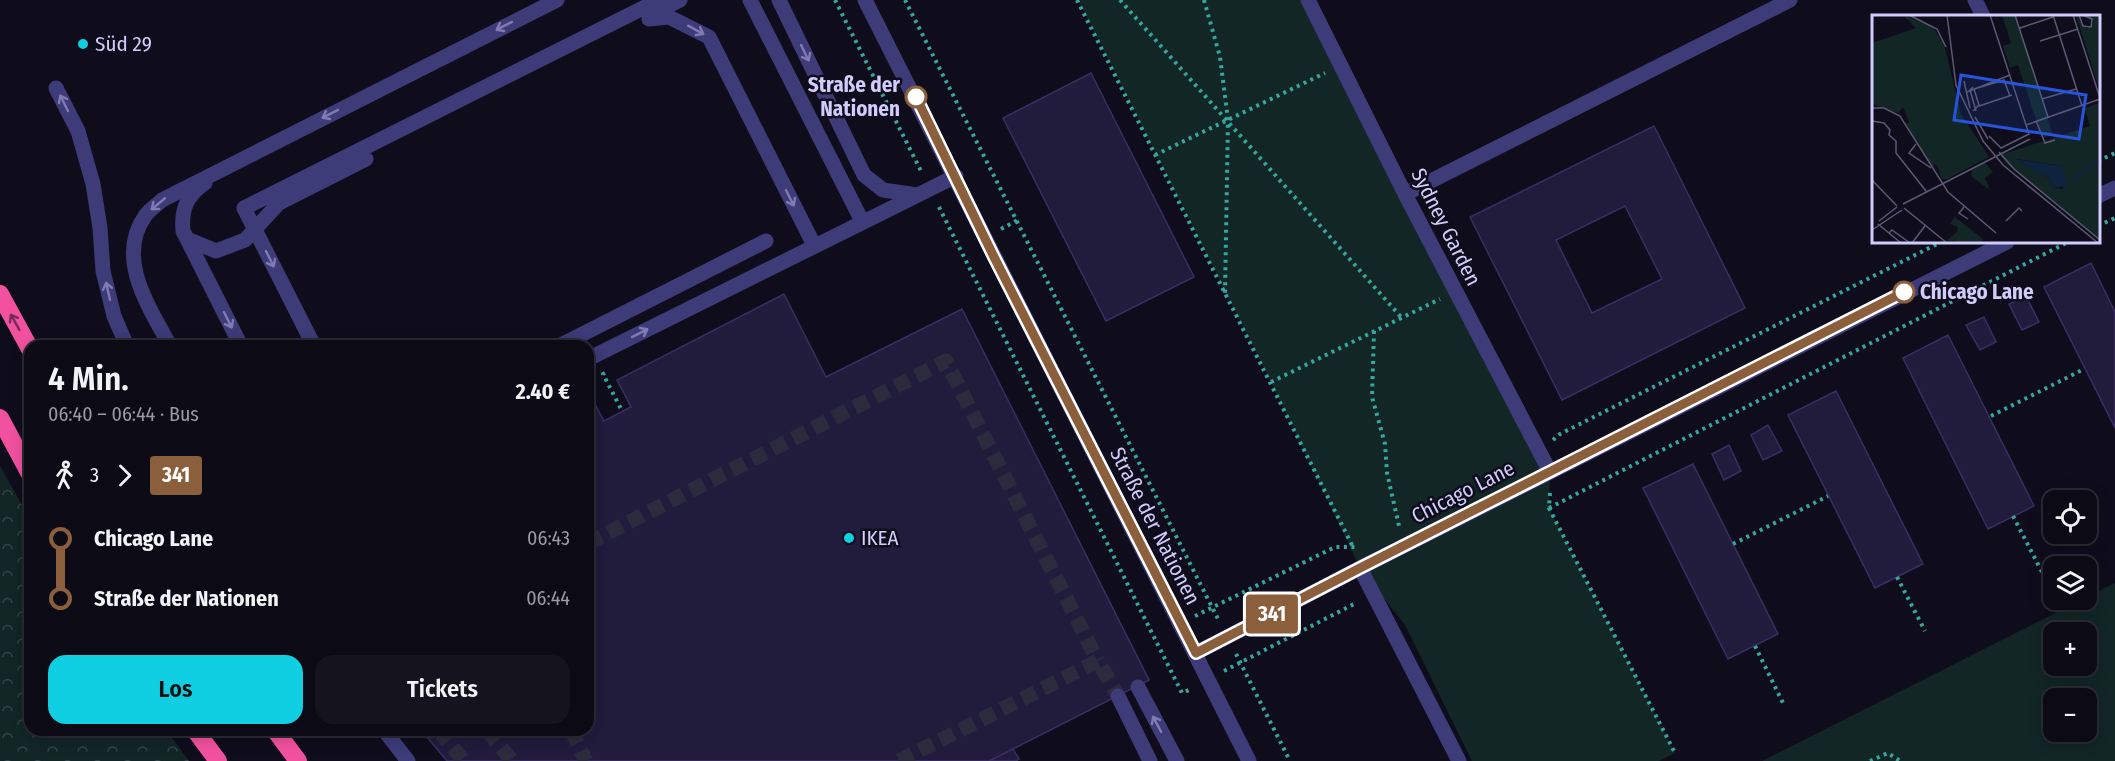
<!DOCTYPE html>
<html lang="de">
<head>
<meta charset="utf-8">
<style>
	:root { --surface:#0b0a15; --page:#14131e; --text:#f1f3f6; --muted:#9a9aa0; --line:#2b2b34; --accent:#11cfe2 }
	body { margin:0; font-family:"Fira Sans Condensed",sans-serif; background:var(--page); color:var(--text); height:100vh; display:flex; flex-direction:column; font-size:22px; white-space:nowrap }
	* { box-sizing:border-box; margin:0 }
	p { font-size:20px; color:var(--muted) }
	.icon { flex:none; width:33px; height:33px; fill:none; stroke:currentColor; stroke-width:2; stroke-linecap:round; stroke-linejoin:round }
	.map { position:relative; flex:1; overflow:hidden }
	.drawer { position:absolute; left:24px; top:340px; width:570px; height:396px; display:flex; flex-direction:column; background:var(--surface); border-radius:18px; box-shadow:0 3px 15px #0003,0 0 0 2px var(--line) }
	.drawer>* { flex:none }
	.badge { padding:0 12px; border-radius:4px; font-size:21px; line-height:39px }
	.buttons { position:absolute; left:2043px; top:490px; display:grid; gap:12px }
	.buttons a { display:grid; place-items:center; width:54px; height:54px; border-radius:12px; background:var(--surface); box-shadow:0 3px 15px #0003,0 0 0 2px var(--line); font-size:30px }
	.map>.badge { position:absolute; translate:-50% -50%; box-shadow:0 0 0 3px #fff }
	.legs { display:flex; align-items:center; gap:9px; height:66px; padding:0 24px; font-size:20px }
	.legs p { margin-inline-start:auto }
	.overview { display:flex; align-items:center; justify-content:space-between; height:102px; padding:0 24px }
	h1 { font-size:33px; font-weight:600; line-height:45px }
	.action { display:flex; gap:12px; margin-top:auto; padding:12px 24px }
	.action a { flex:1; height:69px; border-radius:18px; background:var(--accent); color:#111; font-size:24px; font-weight:600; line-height:69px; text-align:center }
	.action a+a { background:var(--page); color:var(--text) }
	ul { padding:0 24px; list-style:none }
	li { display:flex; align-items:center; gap:21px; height:60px; font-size:22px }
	li i { display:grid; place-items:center; width:9px; height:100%; margin:0 8px; background:currentColor }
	li i::after { content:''; width:15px; height:15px; margin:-8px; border:4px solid; border-radius:50%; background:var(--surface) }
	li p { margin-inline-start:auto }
	li:first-child i { background:linear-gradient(#0000 50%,currentColor 0) }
	li:last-child i { background:linear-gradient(currentColor 50%,#0000 0) }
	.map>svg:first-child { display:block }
	.green { fill:#112625; fill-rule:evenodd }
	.forest { fill:url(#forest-crowns) }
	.building { fill:#211b3c; stroke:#392e66; stroke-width:1.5; fill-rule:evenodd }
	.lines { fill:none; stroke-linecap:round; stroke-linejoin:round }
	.minor-tunnel { stroke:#2c2a3d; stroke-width:15; stroke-dasharray:15 8; stroke-linecap:butt }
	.path { stroke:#36a69e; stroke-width:4; stroke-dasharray:3 4.5; stroke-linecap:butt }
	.minor { stroke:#3d3b78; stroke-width:15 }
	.highway { stroke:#f2519f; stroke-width:18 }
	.oneway { stroke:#807cb3 }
	.oneway2 { stroke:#752c57 }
	.line-1-casing { stroke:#fff; stroke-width:14 }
	.line-1 { stroke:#8b5e3c; stroke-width:9 }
	.poi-dot { fill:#11cfe2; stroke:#0f0d1c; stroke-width:2 }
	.stop-1-dot { fill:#fff; stroke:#8b5e3c; stroke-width:3 }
	.labels { text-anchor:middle; stroke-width:5; stroke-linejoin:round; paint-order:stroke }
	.poi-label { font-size:21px; fill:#d1ccfb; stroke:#0f0d1c; text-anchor:start }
	.stop-label { font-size:21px; font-weight:bold; fill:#d1ccfb; stroke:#0f0d1c; text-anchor:end }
	.street-label { font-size:21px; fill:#d1ccfb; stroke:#0f0d1c }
	.inset-river { fill:none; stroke:#0f223e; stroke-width:3 }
	.inset-road { fill:none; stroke:#5d5975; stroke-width:1.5 }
	.view { fill:#2654da; fill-opacity:0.15; stroke:#2654da; stroke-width:3 }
	.inset-edge { fill:none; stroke:#d1ccfb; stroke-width:3 }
</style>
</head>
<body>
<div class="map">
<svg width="2115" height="761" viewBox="0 0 2115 761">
	<defs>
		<pattern id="forest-crowns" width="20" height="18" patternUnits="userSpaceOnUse" patternTransform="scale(1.5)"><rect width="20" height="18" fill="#112625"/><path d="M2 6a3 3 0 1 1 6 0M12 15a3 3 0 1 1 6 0" fill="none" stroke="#334446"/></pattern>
	</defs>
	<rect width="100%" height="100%" fill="#0f0d1c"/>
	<path class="green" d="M 1078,0 L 1308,0 L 1550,472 L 1549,508 L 1675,753 L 1659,761 L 1472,761 L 1405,625 L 1360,568 L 1271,382 Z
		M 2115,583 L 2115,761 L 1762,761 L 2081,600 L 2086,600 L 2087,597 ZM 2054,633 L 2086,633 L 2086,666 L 2054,666 ZM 2054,699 L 2086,699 L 2086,732 L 2054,732 Z"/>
	<path class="forest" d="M 0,466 L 30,519 L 30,730 L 167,731 L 189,761 L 0,761 Z"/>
	<path class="building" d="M 1091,73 L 1194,277 L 1106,321 L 1003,118 Z
		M 1654,126 L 1745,308 L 1562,400 L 1470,217 ZM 1625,206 L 1662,279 L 1592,313 L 1556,240 Z
		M 2091,263 L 2115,312 L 2115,428 L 2044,287 Z
		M 784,294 L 826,377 L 962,309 L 1149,680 L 989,761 L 447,761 L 421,730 L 588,730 L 588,396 L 590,395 L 604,421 L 631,407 L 617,380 Z
		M 2026,296 L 2039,322 L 2022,330 L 2009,304 Z
		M 1984,317 L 1996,342 L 1980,350 L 1966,325 Z
		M 1948,335 L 2034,506 L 1988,529 L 1903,358 Z
		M 1836,391 L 1923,564 L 1875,588 L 1788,415 Z
		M 1768,425 L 1782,451 L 1763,460 L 1751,435 Z
		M 1729,445 L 1741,471 L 1724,480 L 1712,454 Z
		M 1693,464 L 1778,634 L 1728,659 L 1643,488 Z
		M 1013,749 L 1019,759 L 1016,761 L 989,761 Z"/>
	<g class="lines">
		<path class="minor-tunnel" d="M 588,543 L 946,361 L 1098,661
			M 438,730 L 464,761
			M 487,730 L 512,761
			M 571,730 L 586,761
			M 899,761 L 1098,661 L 1118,696"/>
		<path class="path" d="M 835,0 L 921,171
			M 905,0 L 1219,621
			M 1077,0 L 1354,549
			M 1120,0 L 1401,317
			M 1204,0 L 1220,57 L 1228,120 L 1225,293
			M 1155,155 L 1325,73
			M 2098,161 L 2115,153
			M 939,207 L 1182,693 L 1191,689
			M 2098,226 L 2115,218
			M 1001,229 L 1018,220
			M 1374,331 L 1372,397 L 1385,444 L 1387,473 L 1399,526
			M 605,373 L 603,374 L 622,411
			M 1271,382 L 1440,299
			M 1991,416 L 2084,369
			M 1553,440 L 1560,434 L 1941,242
			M 1550,493 L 1549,508 L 1675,753
			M 1549,508 L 2068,242
			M 2013,516 L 2042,572
			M 1733,544 L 1828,496
			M 1897,577 L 1925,631
			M 1195,616 L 1335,547 L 1355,547
			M 1755,646 L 1783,703
			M 1236,654 L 1290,761
			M 1224,671 L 1356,603
			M 1870,761 L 1888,753 L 1900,761"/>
		<path class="minor" d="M 750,0 L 862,221
			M 779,0 L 864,175 L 883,190 L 917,195
			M 865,0 L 1249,761
			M 1308,0 L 1405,194 L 1550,472
			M 1975,0 L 1983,16
			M 650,15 L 680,0
			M 649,19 L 669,17 L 709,37 L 814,245
			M 56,88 L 78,131 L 93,184 L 100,228 L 103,271 L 114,316 L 127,346
			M 205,183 C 187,195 181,209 183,231 L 241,346
			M 1405,194 L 1790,0
			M 2098,196 L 2115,188
			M 187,239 L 216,251 L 245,240 L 279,203 L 366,159
			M 170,346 C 150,308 115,259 145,216 C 149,210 157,205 162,200 L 557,0
			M 314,346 L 244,208 L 659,0
			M 559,346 L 766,241
			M 588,359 L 956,176
			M 1360,568 L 1459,761
			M 1196,653 L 1360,568 L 2007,242
			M 1138,687 L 1177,761
			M 1118,696 L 1150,761
			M 384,730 L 408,761"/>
		<path class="highway" d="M 0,294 L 30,349
			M 0,418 L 30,474
			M 195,730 L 218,761
			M 275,730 L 298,761"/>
	</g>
	<defs><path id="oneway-shaft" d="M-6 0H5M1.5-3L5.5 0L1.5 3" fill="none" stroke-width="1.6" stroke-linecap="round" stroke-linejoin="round" transform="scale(1.5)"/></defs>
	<g class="oneway">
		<use href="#oneway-shaft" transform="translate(504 26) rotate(153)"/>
		<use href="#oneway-shaft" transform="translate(696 30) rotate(29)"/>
		<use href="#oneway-shaft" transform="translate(805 53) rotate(64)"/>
		<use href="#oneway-shaft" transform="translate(64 103) rotate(-116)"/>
		<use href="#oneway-shaft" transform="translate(330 114) rotate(153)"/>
		<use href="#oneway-shaft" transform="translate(790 198) rotate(63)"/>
		<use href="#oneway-shaft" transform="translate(158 204) rotate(140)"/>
		<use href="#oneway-shaft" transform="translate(270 259) rotate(63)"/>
		<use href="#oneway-shaft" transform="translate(108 291) rotate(-103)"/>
		<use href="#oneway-shaft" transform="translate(228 320) rotate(63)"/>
		<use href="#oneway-shaft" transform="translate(640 333) rotate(-27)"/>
		<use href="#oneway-shaft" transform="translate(1157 724) rotate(-118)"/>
	</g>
	<use class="oneway2" href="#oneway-shaft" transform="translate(15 322) rotate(-119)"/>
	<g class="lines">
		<defs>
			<path id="line-1" d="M 916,97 L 994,257 L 1196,653 L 1360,568 L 1904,292"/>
		</defs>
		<use href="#line-1" class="line-1-casing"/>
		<use href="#line-1" class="line-1"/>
	</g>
	<g class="poi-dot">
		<circle cx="83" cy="44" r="6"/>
		<circle cx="849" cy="538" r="6"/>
	</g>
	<g class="stop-1-dot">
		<circle cx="916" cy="97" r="10"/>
		<circle cx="1904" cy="292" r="10"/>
	</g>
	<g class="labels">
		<g class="poi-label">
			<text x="95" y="51">Süd 29</text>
			<text x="861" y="545">IKEA</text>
		</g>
		<g class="stop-label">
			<text x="900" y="92">Straße der<tspan x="900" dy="24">Nationen</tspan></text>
			<text x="1920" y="299" text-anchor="start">Chicago Lane</text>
		</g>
		<g class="street-label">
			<text transform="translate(1446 227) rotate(63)" y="7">Sydney Garden</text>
			<text transform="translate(1463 492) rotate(-27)" y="7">Chicago Lane</text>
			<text transform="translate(1155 526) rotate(63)" y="7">Straße der Nationen</text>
		</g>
	</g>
	<g transform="translate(1872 15)">
		<rect width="228" height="228" fill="#0f0d1c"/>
		<path d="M 130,0 L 143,0 L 181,120 L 170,123 L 146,50 L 138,53 L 131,31 L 139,28 ZM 204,0 L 215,14 L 222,7 L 212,0 L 228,0 L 228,77 ZM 228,88 L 228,226 L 137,151 L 128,140 L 218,111 L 213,93 ZM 144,144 L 190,151 L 191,174 L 182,173 L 178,164 ZM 112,147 L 121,157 L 113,163 L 118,175 L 99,161 L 100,153 ZM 83,202 L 111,224 L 108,228 L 81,228 L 84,222 L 80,228 L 75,225 L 85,217 L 86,212 L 78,209 Z" fill="#112625" fill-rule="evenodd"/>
		<path d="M 31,0 L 60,11 L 72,29 L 89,99 L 117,142 L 75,164 L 70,164 L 64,149 L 59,152 L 34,109 L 37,107 L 31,92 L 26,98 L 0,89 L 0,28 L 44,13 Z" fill="#112625"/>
		<path d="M 142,144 L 190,151 L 196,171 L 182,173 L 178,164 Z" fill="#0f223e"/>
		<path class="inset-river" d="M 201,164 L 228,144"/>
		<path class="inset-road" d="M 37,0 L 65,14 L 74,32M 75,0 L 84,70 L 111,126 L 131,150 L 226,228M 143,0 L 176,102M 181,0 L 210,91M 201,0 L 228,83M 207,0 L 211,11 L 219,12 L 220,4 L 211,0M 148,13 L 181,2M 168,26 L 206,14M 92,66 L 98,93M 101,72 L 98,75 L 104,96M 95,77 L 138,60M 170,84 L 204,74M 107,91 L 140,80M 0,93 L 12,93 L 28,101 L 76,177 L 124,218M 101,96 L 107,90 L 102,74 L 132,65 L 138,81M 103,102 L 116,124M 0,106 L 12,108 L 18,115 L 17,120 L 24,126 L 24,138 L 54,176M 164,106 L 173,128 L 183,125M 154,110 L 228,84M 117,121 L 129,133 L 157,119 L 118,0M 44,129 L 37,138 L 59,153M 127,137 L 142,154 L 228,225M 0,165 L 25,191M 31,189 L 158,124M 92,192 L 87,198 L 96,204M 32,193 L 75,228M 7,206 L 25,192M 134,206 L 147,193 L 150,196M 6,209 L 29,228M 0,215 L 30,195M 17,218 L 20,215 L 38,228M 40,228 L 53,211"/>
		<path class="view" d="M 89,60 L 214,80 L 207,124 L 82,105 Z"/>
		<rect width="228" height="228" class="inset-edge"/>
	</g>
</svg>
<div class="buttons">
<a><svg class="icon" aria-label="locate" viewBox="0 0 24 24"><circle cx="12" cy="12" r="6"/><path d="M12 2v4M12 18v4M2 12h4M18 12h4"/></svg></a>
<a><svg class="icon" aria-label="layers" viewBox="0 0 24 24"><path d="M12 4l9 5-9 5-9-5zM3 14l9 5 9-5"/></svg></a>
<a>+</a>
<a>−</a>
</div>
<b class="badge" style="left:1272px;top:614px;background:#8b5e3c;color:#fff">341</b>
<section class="drawer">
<div class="overview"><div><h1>4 Min.</h1><p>06:40 – 06:44 · Bus</p></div><b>2.40 €</b></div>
<div class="legs"><svg class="icon" aria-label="walk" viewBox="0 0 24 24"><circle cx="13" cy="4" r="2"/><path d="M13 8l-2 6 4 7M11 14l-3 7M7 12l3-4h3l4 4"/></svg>3<svg class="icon" aria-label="forward" viewBox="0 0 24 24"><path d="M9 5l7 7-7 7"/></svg><b class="badge" style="background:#8b5e3c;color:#fff">341</b></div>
<ul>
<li><i style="color:#8b5e3c"></i><b>Chicago Lane</b><p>06:43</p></li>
<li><i style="color:#8b5e3c"></i><b>Straße der Nationen</b><p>06:44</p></li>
</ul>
<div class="action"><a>Los</a><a>Tickets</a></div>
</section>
</div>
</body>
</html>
